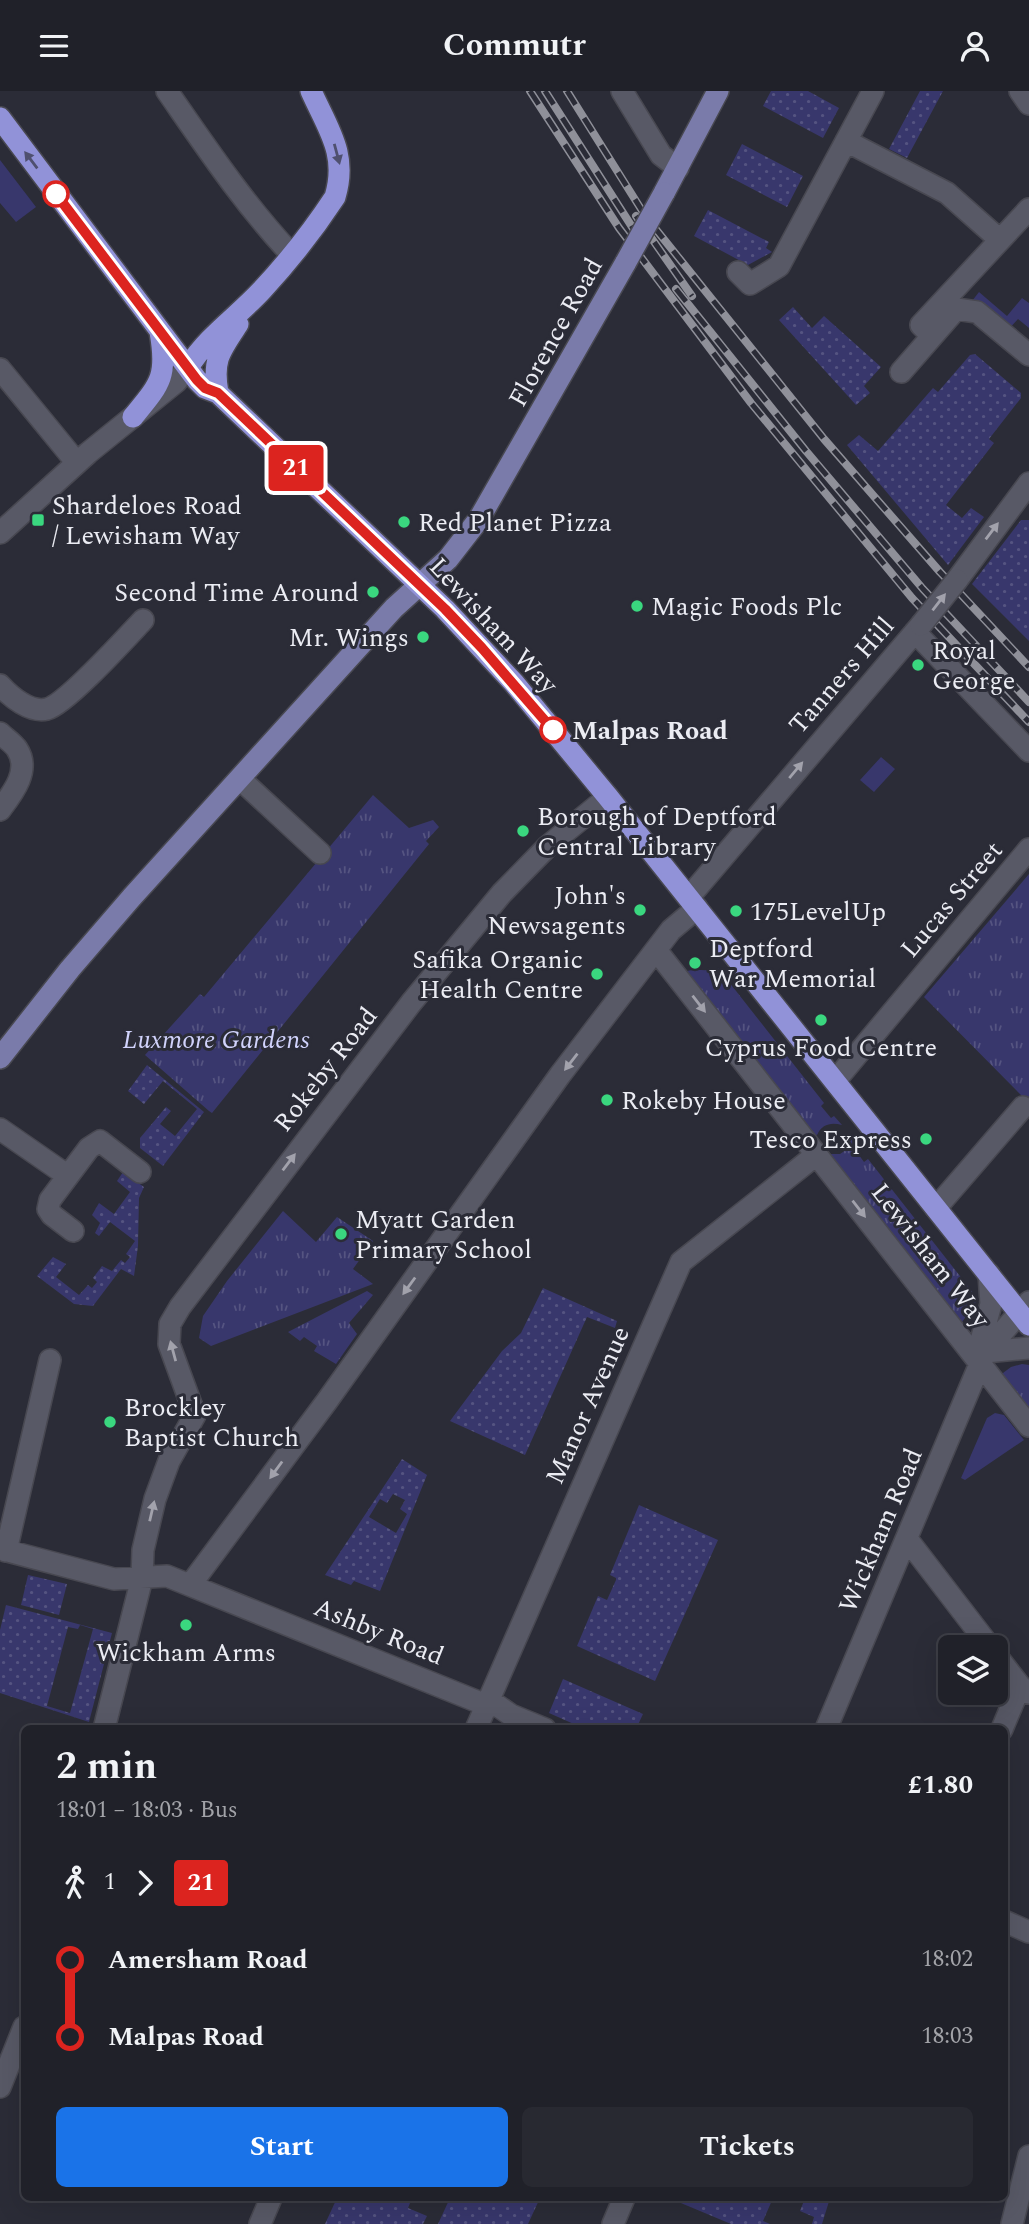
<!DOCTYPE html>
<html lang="en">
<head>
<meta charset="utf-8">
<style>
	:root { --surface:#202129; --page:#282931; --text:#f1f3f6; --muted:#a2a3a8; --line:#3d3e46; --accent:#1a73e8 }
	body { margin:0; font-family:Spectral,serif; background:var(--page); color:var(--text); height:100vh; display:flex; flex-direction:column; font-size:26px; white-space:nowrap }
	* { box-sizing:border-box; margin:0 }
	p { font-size:23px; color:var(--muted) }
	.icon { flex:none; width:38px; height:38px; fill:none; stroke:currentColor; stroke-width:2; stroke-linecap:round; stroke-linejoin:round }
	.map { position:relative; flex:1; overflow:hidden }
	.side { position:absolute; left:21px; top:1634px; width:987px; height:476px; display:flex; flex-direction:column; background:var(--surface); border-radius:10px; box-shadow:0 7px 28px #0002,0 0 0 2px var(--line) }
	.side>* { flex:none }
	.badge { padding:0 14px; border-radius:5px; font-size:24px; line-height:46px }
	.fabs { position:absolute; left:938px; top:1544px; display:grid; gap:14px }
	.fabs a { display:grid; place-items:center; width:70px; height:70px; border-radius:10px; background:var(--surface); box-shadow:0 7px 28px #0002,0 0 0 2px var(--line); font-size:35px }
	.map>.badge { position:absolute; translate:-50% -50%; box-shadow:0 0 0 4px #fff }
	.legs { display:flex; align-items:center; gap:10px; height:77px; padding:0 35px; font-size:23px }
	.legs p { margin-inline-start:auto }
	.headline { display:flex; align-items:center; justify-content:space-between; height:119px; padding:0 35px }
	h1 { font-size:38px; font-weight:700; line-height:52px }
	.button { display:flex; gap:14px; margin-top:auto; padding:14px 35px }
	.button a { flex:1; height:80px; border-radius:10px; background:var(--accent); color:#fff; font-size:28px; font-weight:700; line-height:80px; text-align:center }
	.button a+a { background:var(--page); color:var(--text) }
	ul { padding:0 35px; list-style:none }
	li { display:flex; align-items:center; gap:24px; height:77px; font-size:26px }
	li i { display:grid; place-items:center; width:10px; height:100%; margin:0 9px; background:currentColor }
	li i::after { content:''; width:18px; height:18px; margin:-9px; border:5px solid; border-radius:50%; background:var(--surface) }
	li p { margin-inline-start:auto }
	li:first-child i { background:linear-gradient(#0000 50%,currentColor 0) }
	li:last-child i { background:linear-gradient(currentColor 50%,#0000 0) }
	header { display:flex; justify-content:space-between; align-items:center; height:91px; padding:0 35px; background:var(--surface); font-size:32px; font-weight:700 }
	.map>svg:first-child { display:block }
	.grass { fill:#38376c }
	.park { fill:url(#park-tufts) }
	.garden { fill:url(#garden-dots); fill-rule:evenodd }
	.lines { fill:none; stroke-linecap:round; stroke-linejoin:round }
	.minor-casing { stroke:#484851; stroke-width:24 }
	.major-casing { stroke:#484851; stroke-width:24 }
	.highway-casing { stroke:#484851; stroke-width:24 }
	.minor { stroke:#585966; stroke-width:21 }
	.major { stroke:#7a7baa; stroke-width:21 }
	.highway { stroke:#9192d8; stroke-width:21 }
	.rail-casing { stroke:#8f9099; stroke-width:8 }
	.rail { stroke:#2b2c37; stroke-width:5; stroke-dasharray:16; stroke-linecap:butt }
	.minor-bridge-casing { stroke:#484851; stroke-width:24; stroke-linecap:butt }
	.major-bridge-casing { stroke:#484851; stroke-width:24; stroke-linecap:butt }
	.minor-bridge { stroke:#585966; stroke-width:21 }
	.major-bridge { stroke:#7a7baa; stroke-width:21 }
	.oneway { fill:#4f506f }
	.oneway2 { fill:#a2a2ac }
	.line-1-casing { stroke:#fff; stroke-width:16 }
	.line-1 { stroke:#dc241f; stroke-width:10 }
	.stop-1-dot { fill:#fff; stroke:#dc241f; stroke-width:3.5 }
	.poi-dot { fill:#3ad77f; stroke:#2b2c37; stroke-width:2.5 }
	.labels { text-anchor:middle; stroke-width:6; stroke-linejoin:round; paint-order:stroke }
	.street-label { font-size:26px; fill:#ebecf3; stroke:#2b2c37 }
	.poi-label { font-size:26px; fill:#ebecf3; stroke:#2b2c37; text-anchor:start }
	.stop-label { font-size:26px; font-weight:bold; fill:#ebecf3; stroke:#2b2c37; text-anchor:start }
	.park-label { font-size:26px; font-style:italic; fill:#d1d3fc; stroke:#2b2c37 }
</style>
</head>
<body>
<header><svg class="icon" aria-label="menu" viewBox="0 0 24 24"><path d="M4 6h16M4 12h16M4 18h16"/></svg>Commutr<svg class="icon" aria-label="person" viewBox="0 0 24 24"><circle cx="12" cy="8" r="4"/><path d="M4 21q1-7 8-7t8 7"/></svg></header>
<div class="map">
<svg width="1029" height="2133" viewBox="0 0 1029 2133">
	<defs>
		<pattern id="park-tufts" width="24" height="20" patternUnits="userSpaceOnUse" patternTransform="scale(1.75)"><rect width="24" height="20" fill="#38376c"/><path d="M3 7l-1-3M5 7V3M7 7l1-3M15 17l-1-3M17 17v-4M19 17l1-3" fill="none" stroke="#555481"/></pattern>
		<pattern id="garden-dots" width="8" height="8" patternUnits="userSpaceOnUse" patternTransform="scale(1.75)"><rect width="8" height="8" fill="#38376c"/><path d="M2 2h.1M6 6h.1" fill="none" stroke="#555481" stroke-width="1.8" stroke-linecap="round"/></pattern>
	</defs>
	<rect width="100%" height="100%" fill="#2b2c37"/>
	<path class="grass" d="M 0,69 L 36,116 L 16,131 L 0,112 Z
		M 979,201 L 1007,225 L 1022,207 L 1029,212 L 1029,237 L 1018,228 L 1007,240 L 972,210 Z
		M 881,666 L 895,678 L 874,701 L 860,689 Z
		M 995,1322 L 1004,1324 L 1024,1349 L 965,1389 L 961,1387 L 987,1327 Z"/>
	<path class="park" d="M 373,704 L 409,737 L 433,729 L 439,736 L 426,750 L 429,753 L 212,1022 L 209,1020 L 145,964 L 200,903 L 204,906 Z
		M 1029,783 L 1029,1012 L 924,906 Z
		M 718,877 L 824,1012 L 821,1015 L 831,1027 L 834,1025 L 842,1034 C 831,1031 822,1033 817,1044 L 812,1043 L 682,882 C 694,876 706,882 718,877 Z
		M 849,1043 L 857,1052 L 853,1056 L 864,1071 L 868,1068 L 978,1208 L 960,1234 L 831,1071 L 831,1063 L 840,1063 L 846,1059 Z
		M 283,1120 L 316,1151 L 337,1126 L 373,1150 L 353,1178 L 373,1193 L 211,1255 L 199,1247 L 203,1225 L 227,1190 Z
		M 367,1200 L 373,1204 L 349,1232 L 357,1243 L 336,1273 L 314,1260 L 317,1255 L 304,1246 L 300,1250 L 288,1241 Z
		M 1022,1273 L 1029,1274 L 1029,1323 L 999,1285 L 1011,1276 Z"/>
	<path class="garden" d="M 771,0 L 808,0 L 839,17 L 823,47 L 763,15 Z
		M 920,0 L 943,0 L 907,67 L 889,58 Z
		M 742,53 L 803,85 L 787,116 L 726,84 Z
		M 708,119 L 769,151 L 766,157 L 772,161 L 748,174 L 694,145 Z
		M 793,216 L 812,237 L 824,225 L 881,276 L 864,295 L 870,302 L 856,314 L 779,229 Z
		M 975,263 L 1021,302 L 1021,307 L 989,348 L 994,352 L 946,414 L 962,427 L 971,417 L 984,426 L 948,474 L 847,354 L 859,344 L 878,360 L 933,297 L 938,301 L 970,264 Z
		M 1021,429 L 1029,429 L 1029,550 L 972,493 Z
		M 147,974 L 204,1021 L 163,1075 L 140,1057 L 140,1047 L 166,1016 L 171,1020 L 160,1033 L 175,1045 L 197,1018 L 163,990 L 144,1013 L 128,1000 Z
		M 123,1081 L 144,1096 L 139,1107 L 138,1155 L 134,1185 L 121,1178 L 93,1215 L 74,1213 L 37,1185 L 53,1166 L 66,1173 L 56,1186 L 79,1204 L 88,1194 L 92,1197 L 97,1191 L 93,1187 L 102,1175 L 112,1180 L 121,1169 L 125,1172 L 130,1166 L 126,1163 L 135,1150 L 110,1131 L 99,1145 L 95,1142 L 100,1132 L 92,1124 L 99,1112 L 114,1123 L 130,1101 L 117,1090 Z
		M 543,1197 L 617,1230 L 615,1237 L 587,1226 L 525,1364 L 450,1330 L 502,1260 L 521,1242 Z
		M 402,1368 L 427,1384 L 380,1500 L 354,1490 L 351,1494 L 325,1484 ZM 393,1403 L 405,1409 L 400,1418 L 407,1423 L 396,1442 L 369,1426 L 380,1408 L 387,1412 Z
		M 639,1414 L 718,1449 L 655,1590 L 577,1555 L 598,1505 L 607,1509 L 616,1489 L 616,1487 L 610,1484 Z
		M 28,1484 L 67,1493 L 59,1524 L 21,1514 Z
		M 6,1514 L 112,1542 L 89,1631 L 0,1602 L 0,1539 ZM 80,1534 L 93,1538 L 70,1622 L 47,1615 L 68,1536 L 78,1538 Z
		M 563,1588 L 643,1623 L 636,1638 L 585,1638 L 549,1622 Z
		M 337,2107 L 412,2107 L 408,2117 L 427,2125 L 423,2133 L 325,2133 Z
		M 450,2107 L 478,2107 L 490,2112 L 493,2107 L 540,2107 L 528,2133 L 438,2133 Z
		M 669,2107 L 773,2107 L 763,2130 L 770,2133 L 731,2133 Z
		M 805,2107 L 830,2107 L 822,2133 L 812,2133 L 814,2126 L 800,2120 Z"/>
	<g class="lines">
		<defs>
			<path id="minor" d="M 167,0 C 206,56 244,113 291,163
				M 622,0 L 661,64 L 678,77
				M 1020,0 L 1029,13
				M 846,50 L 947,102 L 1000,149
				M 738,181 L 750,193 L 779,175 L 873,0
				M 932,245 L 921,234 L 1029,118
				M 0,278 L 77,372
				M 901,281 L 956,218 L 977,221 L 1029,264
				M 0,442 L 88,362 L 176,291 L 188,276
				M 957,489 L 1029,392
				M 915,541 L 1029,660
				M 0,594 C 11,606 30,622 47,618 C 66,613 126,547 143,529
				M 0,642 C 5,647 13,652 17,658 C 31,679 13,702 0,719
				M 240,688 L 320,762
				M 689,806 L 921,534
				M 656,859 L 1029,1335
				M 835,990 L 1029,758
				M 0,1038 L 68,1085 L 89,1057 L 100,1050 L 140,1081
				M 68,1085 L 50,1109 L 48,1118 L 52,1124 L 73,1140
				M 936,1117 L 1023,1016
				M 985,1261 L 982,1246 L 991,1213 L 989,1183
				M 985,1261 L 1029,1257
				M 907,1448 L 990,1556
				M 0,1458 L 114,1488 L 167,1485 L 486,1614 L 498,1615 L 511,1624 L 545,1638
				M 6,1460 L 50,1269
				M 191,1493 L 327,1310 L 560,984 L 671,839 L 697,817
				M 996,1564 L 1020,1595 L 1029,1602
				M 104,1638 L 142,1487 L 143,1459 L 155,1408 L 169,1370 L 195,1324 L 169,1253 L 170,1233 L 180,1216 L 411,912 L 502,802 L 548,755 L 608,706
				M 476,1638 L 681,1171 L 816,1064
				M 826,1638 L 985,1261 L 1029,1211
				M 1002,1638 L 1020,1595
				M 1004,1830 L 1029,1841
				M 0,1996 L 24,1936
				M 260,2133 L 271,2107
				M 613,2133 L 624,2107
				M 1012,2133 L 1029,2065"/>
			<path id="major" d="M 664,102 L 718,0
				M 0,967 L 70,878 L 132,806 L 394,517 L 448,468 L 479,428 L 626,171"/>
			<path id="highway" d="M 0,27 L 197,289 L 205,297 L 218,302 L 445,518 L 514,592 L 608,706 L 1029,1234
				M 188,276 C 210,243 236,227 262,199 C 288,171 314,138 335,106 C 348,63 328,38 311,0
				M 218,302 C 212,269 220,260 238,233
				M 133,326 C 160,293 168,286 160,241"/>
		</defs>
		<use href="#minor" class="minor-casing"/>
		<use href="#major" class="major-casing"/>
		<use href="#highway" class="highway-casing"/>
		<use href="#minor" class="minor"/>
		<use href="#major" class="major"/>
		<use href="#highway" class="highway"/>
		<defs>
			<path id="rail" d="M 530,0 L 619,137 L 751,312 L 912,507 L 1029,631
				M 545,0 L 643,153
				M 567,0 L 646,126 L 824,348 L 940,481 L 1029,576
				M 636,125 L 692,205
				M 676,198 L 806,360 L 923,498 L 1029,611"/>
		</defs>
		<use href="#rail" class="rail-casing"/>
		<use href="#rail" class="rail"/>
		<defs>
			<path id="minor-bridge" d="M 921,534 L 957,489"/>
			<path id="major-bridge" d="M 626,171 L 664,102"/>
		</defs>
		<use href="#minor-bridge" class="minor-bridge-casing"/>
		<use href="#major-bridge" class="major-bridge-casing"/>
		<use href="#minor-bridge" class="minor-bridge"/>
		<use href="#major-bridge" class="major-bridge"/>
	</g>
	<defs><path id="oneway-solid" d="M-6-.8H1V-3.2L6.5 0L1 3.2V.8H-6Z" transform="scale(1.75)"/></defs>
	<g class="oneway">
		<use href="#oneway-solid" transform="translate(337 63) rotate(75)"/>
		<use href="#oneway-solid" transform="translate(31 69) rotate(-127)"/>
	</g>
	<g class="oneway2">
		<use href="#oneway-solid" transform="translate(992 440) rotate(-53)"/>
		<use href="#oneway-solid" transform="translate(939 511) rotate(-52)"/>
		<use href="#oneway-solid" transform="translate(796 679) rotate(-50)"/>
		<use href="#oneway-solid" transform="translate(699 913) rotate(52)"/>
		<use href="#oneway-solid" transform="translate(571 971) rotate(128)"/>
		<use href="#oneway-solid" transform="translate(289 1071) rotate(-53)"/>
		<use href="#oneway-solid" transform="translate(859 1118) rotate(52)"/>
		<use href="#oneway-solid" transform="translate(409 1195) rotate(126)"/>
		<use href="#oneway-solid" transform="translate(173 1260) rotate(-105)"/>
		<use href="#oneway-solid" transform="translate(276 1379) rotate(126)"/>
		<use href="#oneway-solid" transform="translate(152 1420) rotate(-77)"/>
	</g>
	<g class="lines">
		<defs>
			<path id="line-1" d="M 56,103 L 197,289 L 205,297 L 218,302 L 445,518 L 482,557 L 553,639"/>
		</defs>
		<use href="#line-1" class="line-1-casing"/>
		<use href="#line-1" class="line-1"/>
	</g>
	<g class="stop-1-dot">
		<circle cx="56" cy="103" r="12"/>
		<circle cx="553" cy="639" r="12"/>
	</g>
	<g class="poi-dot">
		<rect x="31" y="422" width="14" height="14" rx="3.5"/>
		<circle cx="404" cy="431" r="7"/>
		<circle cx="373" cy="501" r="7"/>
		<circle cx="637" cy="515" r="7"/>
		<circle cx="423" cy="546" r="7"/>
		<circle cx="918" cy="574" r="7"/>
		<circle cx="523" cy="740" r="7"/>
		<circle cx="640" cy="819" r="7"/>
		<circle cx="736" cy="820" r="7"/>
		<circle cx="695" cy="872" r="7"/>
		<circle cx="597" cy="883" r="7"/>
		<circle cx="821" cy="929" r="7"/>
		<circle cx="607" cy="1009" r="7"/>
		<circle cx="926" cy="1048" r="7"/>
		<circle cx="341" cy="1143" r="7"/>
		<circle cx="110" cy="1331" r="7"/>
		<circle cx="186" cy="1534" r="7"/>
	</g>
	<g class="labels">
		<g class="street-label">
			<text transform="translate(555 241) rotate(-61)" y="9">Florence Road</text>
			<text transform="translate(494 534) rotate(47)" y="9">Lewisham Way</text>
			<text transform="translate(841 584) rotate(-49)" y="9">Tanners Hill</text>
			<text transform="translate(951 808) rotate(-50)" y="9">Lucas Street</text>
			<text transform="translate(325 978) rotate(-52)" y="9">Rokeby Road</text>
			<text transform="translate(931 1164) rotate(52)" y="9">Lewisham Way</text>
			<text transform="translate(587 1314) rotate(-66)" y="9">Manor Avenue</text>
			<text transform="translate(880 1439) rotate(-67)" y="9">Wickham Road</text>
			<text transform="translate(379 1540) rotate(22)" y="9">Ashby Road</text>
		</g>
		<g class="poi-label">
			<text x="52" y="423">Shardeloes Road<tspan x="52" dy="30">/ Lewisham Way</tspan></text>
			<text x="418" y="440">Red Planet Pizza</text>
			<text x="359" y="510" text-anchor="end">Second Time Around</text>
			<text x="651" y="524">Magic Foods Plc</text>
			<text x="409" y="555" text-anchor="end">Mr. Wings</text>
			<text x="932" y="568">Royal<tspan x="932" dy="30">George</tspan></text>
			<text x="537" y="734">Borough of Deptford<tspan x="537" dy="30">Central Library</tspan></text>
			<text x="626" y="813" text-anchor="end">John's<tspan x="626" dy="30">Newsagents</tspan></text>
			<text x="750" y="829">175LevelUp</text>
			<text x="709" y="866">Deptford<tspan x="709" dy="30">War Memorial</tspan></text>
			<text x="583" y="877" text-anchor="end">Safika Organic<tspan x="583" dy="30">Health Centre</tspan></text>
			<text x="821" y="965" text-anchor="middle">Cyprus Food Centre</text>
			<text x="621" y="1018">Rokeby House</text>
			<text x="912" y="1057" text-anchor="end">Tesco Express</text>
			<text x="355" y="1137">Myatt Garden<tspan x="355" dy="30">Primary School</tspan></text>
			<text x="124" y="1325">Brockley<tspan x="124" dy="30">Baptist Church</tspan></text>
			<text x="186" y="1570" text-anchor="middle">Wickham Arms</text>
		</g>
		<g class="stop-label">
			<text x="572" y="648">Malpas Road</text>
		</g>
		<g class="park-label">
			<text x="216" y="957">Luxmore Gardens</text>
		</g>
	</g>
</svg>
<div class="fabs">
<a><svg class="icon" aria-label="layers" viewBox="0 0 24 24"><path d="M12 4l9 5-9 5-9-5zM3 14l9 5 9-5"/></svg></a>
</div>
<b class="badge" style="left:296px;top:377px;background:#dc241f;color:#fff">21</b>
<section class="side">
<div class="headline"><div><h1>2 min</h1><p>18:01 – 18:03 · Bus</p></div><b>£1.80</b></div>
<div class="legs"><svg class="icon" aria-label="walk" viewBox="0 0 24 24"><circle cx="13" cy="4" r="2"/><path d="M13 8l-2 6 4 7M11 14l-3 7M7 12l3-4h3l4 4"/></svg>1<svg class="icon" aria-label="forward" viewBox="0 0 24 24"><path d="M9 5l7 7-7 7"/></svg><b class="badge" style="background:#dc241f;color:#fff">21</b></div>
<ul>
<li><i style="color:#dc241f"></i><b>Amersham Road</b><p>18:02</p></li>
<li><i style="color:#dc241f"></i><b>Malpas Road</b><p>18:03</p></li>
</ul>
<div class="button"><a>Start</a><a>Tickets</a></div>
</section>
</div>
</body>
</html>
